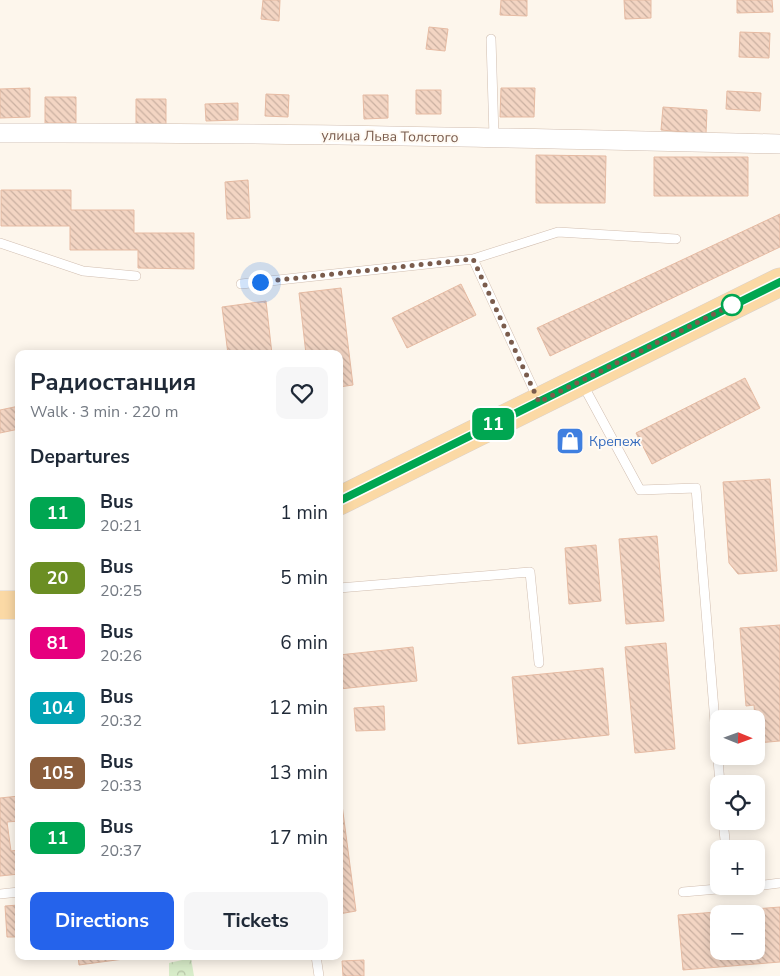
<!DOCTYPE html>
<html lang="en">
<head>
<meta charset="utf-8">
<style>
	:root { --surface:#fff; --page:#f6f6f7; --text:#1f2937; --muted:#747a83; --accent:#2563eb }
	body { margin:0; font-family:"Nunito Sans",sans-serif; background:var(--page); color:var(--text); height:100vh; display:flex; flex-direction:column; font-size:19px; white-space:nowrap }
	* { box-sizing:border-box; margin:0 }
	p { font-size:16px; color:var(--muted) }
	.icon { flex:none; width:28px; height:28px; fill:none; stroke:currentColor; stroke-width:2; stroke-linecap:round; stroke-linejoin:round }
	.map { position:relative; flex:1; overflow:hidden }
	.side { position:absolute; left:15px; top:350px; width:328px; height:610px; display:flex; flex-direction:column; background:var(--surface); border-radius:10px; box-shadow:0 2px 12px #0003 }
	.side>* { flex:none }
	.badge { padding:0 10px; border-radius:8px; font-size:18px; line-height:32px }
	.needle { width:32px; rotate:91deg }
	.controls { position:absolute; left:710px; top:710px; display:grid; gap:10px }
	.controls a { display:grid; place-items:center; width:55px; height:55px; border-radius:10px; background:var(--surface); box-shadow:0 2px 12px #0003; font-size:25px }
	.you { position:absolute; width:25px; height:25px; margin:-12px; border:4px solid #fff; border-radius:50%; background:#1a73e8; box-shadow:0 0 0 8px #1a73e833 }
	.map>.badge { position:absolute; translate:-50% -50%; box-shadow:0 0 0 2px #fff }
	h2 { padding:0 15px; font-size:19px; line-height:45px }
	.round { display:grid; place-items:center; flex:none; width:52px; height:52px; border-radius:10px; background:var(--page) }
	.headline { display:flex; align-items:center; justify-content:space-between; height:85px; padding:0 15px }
	h1 { font-size:24px; font-weight:700; line-height:38px }
	.button { display:flex; gap:10px; margin-top:auto; padding:10px 15px }
	.button a { flex:1; height:58px; border-radius:10px; background:var(--accent); color:#fff; font-size:20px; font-weight:700; line-height:58px; text-align:center }
	.button a+a { background:var(--page); color:var(--text) }
	ul { padding:0; list-style:none }
	li { display:flex; align-items:center; gap:15px; height:65px; padding:0 15px }
	li div { flex:1 }
	li b { display:block; font-size:19px }
	li em { font-style:normal }
	li .badge { min-width:55px; font-weight:700; text-align:center }
	.map>svg:first-child { display:block }
	.forest { fill:url(#forest-crowns) }
	.building { fill:url(#building-back-hatch); stroke:#e6bba3; fill-rule:evenodd }
	.lines { fill:none; stroke-linecap:round; stroke-linejoin:round }
	.service-casing { stroke:#d1beb0; stroke-width:10 }
	.minor-casing { stroke:#d1beb0; stroke-width:20 }
	.primary-casing { stroke:#dad1cd; stroke-width:29 }
	.service { stroke:#fff; stroke-width:9 }
	.minor { stroke:#fff; stroke-width:19 }
	.primary { stroke:#fbd9a5; stroke-width:28 }
	.line-casing { stroke:#fff; stroke-width:11 }
	.line { stroke:#00a651; stroke-width:8 }
	.walk { stroke:#7a5c4d; stroke-width:5; stroke-dasharray:0 9 }
	.stop-dot { fill:#fff; stroke:#00a651; stroke-width:2.5 }
	.labels { text-anchor:middle; stroke-width:4; stroke-linejoin:round; paint-order:stroke }
	.street-label { font-size:14px; fill:#7a5c4d; stroke:#fffaf3 }
	.shop-label { font-size:14px; fill:#366cbe; stroke:#fffaf3; text-anchor:start }
</style>
</head>
<body>
<div class="map">
<svg width="780" height="976" viewBox="0 0 780 976">
	<defs>
		<pattern id="forest-crowns" width="20" height="18" patternUnits="userSpaceOnUse" patternTransform="scale(1.25)"><rect width="20" height="18" fill="#d8ecc9"/><path d="M2 6a3 3 0 1 1 6 0M12 15a3 3 0 1 1 6 0" fill="none" stroke="#b4c2a5"/></pattern>
		<pattern id="building-back-hatch" width="6" height="6" patternUnits="userSpaceOnUse" patternTransform="scale(1.25)"><rect width="6" height="6" fill="#f3d5c3"/><path d="M-1 5l2 2M0 0l6 6M5-1l2 2" fill="none" stroke="#cab0a1"/></pattern>
	</defs>
	<rect width="100%" height="100%" fill="#fdf6ec"/>
	<path class="forest" d="M 191,958 L 194,976 L 169,976 L 169,963 Z"/>
	<path class="building" d="M 263,0 L 280,0 L 279,21 L 261,19 Z
		M 501,0 L 527,0 L 527,16 L 500,15 Z
		M 624,0 L 651,0 L 651,18 L 625,19 Z
		M 737,0 L 772,0 L 773,12 L 737,13 Z
		M 429,27 L 448,29 L 445,51 L 426,49 Z
		M 740,32 L 770,33 L 769,58 L 739,57 Z
		M 30,88 L 30,117 L 0,118 L 0,89 Z
		M 501,88 L 535,88 L 534,117 L 500,117 Z
		M 416,90 L 441,90 L 441,114 L 416,114 Z
		M 727,91 L 761,93 L 760,111 L 726,109 Z
		M 266,94 L 289,95 L 288,117 L 265,116 Z
		M 363,95 L 388,95 L 388,118 L 364,119 Z
		M 45,97 L 76,97 L 76,123 L 45,123 Z
		M 136,99 L 166,99 L 166,124 L 136,124 Z
		M 238,103 L 238,120 L 206,121 L 205,104 Z
		M 663,107 L 707,110 L 706,134 L 661,130 Z
		M 536,155 L 606,156 L 605,203 L 536,203 Z
		M 654,157 L 748,157 L 748,196 L 654,196 Z
		M 248,180 L 250,218 L 227,219 L 225,182 Z
		M 1,190 L 71,190 L 71,210 L 134,210 L 134,233 L 194,233 L 194,269 L 138,268 L 138,250 L 70,250 L 70,226 L 1,226 Z
		M 780,214 L 780,247 L 550,356 L 537,328 Z
		M 461,284 L 476,315 L 407,348 L 392,318 Z
		M 341,288 L 353,385 L 339,387 L 339,354 L 306,354 L 299,293 Z
		M 266,301 L 272,354 L 228,354 L 222,307 Z
		M 745,378 L 760,408 L 652,464 L 636,433 Z
		M 19,406 L 19,429 L 0,433 L 0,410 Z
		M 770,479 L 777,571 L 738,574 L 729,563 L 723,482 Z
		M 657,536 L 664,621 L 626,624 L 619,539 Z
		M 596,545 L 601,601 L 569,604 L 565,548 Z
		M 780,625 L 780,741 L 757,743 L 754,705 L 746,706 L 740,628 Z
		M 666,643 L 675,749 L 635,753 L 625,647 Z
		M 413,647 L 417,681 L 339,689 L 339,655 Z
		M 603,668 L 609,735 L 518,744 L 512,677 Z
		M 384,706 L 385,730 L 356,731 L 354,708 Z
		M 339,782 L 356,911 L 339,914 Z
		M 19,796 L 19,821 L 7,822 L 11,851 L 19,850 L 19,874 L 0,876 L 0,798 Z
		M 19,905 L 19,937 L 7,937 L 5,906 Z
		M 780,907 L 780,962 L 683,970 L 678,915 ZM 719,914 L 756,914 L 756,951 L 719,951 Z
		M 78,956 L 146,956 L 79,965 Z
		M 364,960 L 364,976 L 343,976 L 342,961 Z"/>
	<g class="lines">
		<defs>
			<path id="service" d="M 491,39 L 494,137
				M 0,243 L 83,271 L 136,276
				M 473,259 L 538,399
				M 241,284 L 473,259 L 558,232 L 676,239
				M 582,383 L 640,490 L 696,488 L 720,784
				M 339,588 L 530,572 L 539,663
				M 723,821 L 726,849
				M 729,886 L 729,888 L 751,886
				M 756,886 L 780,883
				M 683,892 L 729,888
				M 0,894 L 19,892
				M 316,956 L 319,976"/>
			<path id="minor" d="M 0,133 C 260,132 520,138 780,144"/>
			<path id="primary" d="M 339,501 L 780,282
				M 0,605 L 19,605"/>
		</defs>
		<use href="#service" class="service-casing"/>
		<use href="#minor" class="minor-casing"/>
		<use href="#primary" class="primary-casing"/>
		<use href="#service" class="service"/>
		<use href="#minor" class="minor"/>
		<use href="#primary" class="primary"/>
	</g>
	<g class="lines">
		<defs>
			<path id="line" d="M 339,501 L 780,282"/>
		</defs>
		<use href="#line" class="line-casing"/>
		<use href="#line" class="line"/>
		<path class="walk" d="M 260,282 L 473,259 L 539,402 L 734,304 L 732,305"/>
	</g>
	<defs>
		<symbol id="shop-square" viewBox="-11 -11 22 22"><rect x="-9" y="-9" width="18" height="18" rx="4" fill="#3f7fe0" stroke="#fffaf3"/><path d="M-5-2.5h2.3a2.7 3.5 0 0 1 5.4 0H5L5.5 6h-11ZM-1.5-2.5h3a1.5 2.3 0 0 0-3 0Z" fill="#fff"/></symbol>
	</defs>
	<g fill-rule="evenodd">
		<use href="#shop-square" x="554" y="425" width="32" height="32"/>
	</g>
	<circle class="stop-dot" cx="732" cy="305" r="10"/>
	<g class="labels">
		<g class="street-label">
			<text transform="translate(390 136) rotate(1)" y="5">улица Льва Толстого</text>
		</g>
		<g class="shop-label">
			<text x="589" y="446">Крепеж</text>
		</g>
	</g>
</svg>
<div class="controls">
<a><svg class="needle" viewBox="-14 -14 28 28"><path d="M0-13l5 13h-10z" fill="#e53935"/><path d="M0 13l5-13h-10z" fill="#747a83"/></svg></a>
<a><svg class="icon" aria-label="locate" viewBox="0 0 24 24"><circle cx="12" cy="12" r="6"/><path d="M12 2v4M12 18v4M2 12h4M18 12h4"/></svg></a>
<a>+</a>
<a>−</a>
</div>
<div class="you" style="left:260px;top:282px"></div>
<b class="badge" style="left:493px;top:424px;background:#00a651;color:#fff">11</b>
<section class="side">
<div class="headline"><div><h1>Радиостанция</h1><p>Walk · 3 min · 220 m</p></div><a class="round"><svg class="icon" aria-label="heart" viewBox="0 0 24 24"><path d="M12 20l-8-8c-3-5 5-10 8-4 3-6 11-1 8 4z"/></svg></a></div>
<h2>Departures</h2>
<ul>
<li><span class="badge" style="background:#00a651;color:#fff">11</span><div><b>Bus</b><p>20:21</p></div><em>1 min</em></li>
<li><span class="badge" style="background:#6b8e23;color:#fff">20</span><div><b>Bus</b><p>20:25</p></div><em>5 min</em></li>
<li><span class="badge" style="background:#e6007e;color:#fff">81</span><div><b>Bus</b><p>20:26</p></div><em>6 min</em></li>
<li><span class="badge" style="background:#00a3b4;color:#fff">104</span><div><b>Bus</b><p>20:32</p></div><em>12 min</em></li>
<li><span class="badge" style="background:#8b5e3c;color:#fff">105</span><div><b>Bus</b><p>20:33</p></div><em>13 min</em></li>
<li><span class="badge" style="background:#00a651;color:#fff">11</span><div><b>Bus</b><p>20:37</p></div><em>17 min</em></li>
</ul>
<div class="button"><a>Directions</a><a>Tickets</a></div>
</section>
</div>
</body>
</html>
